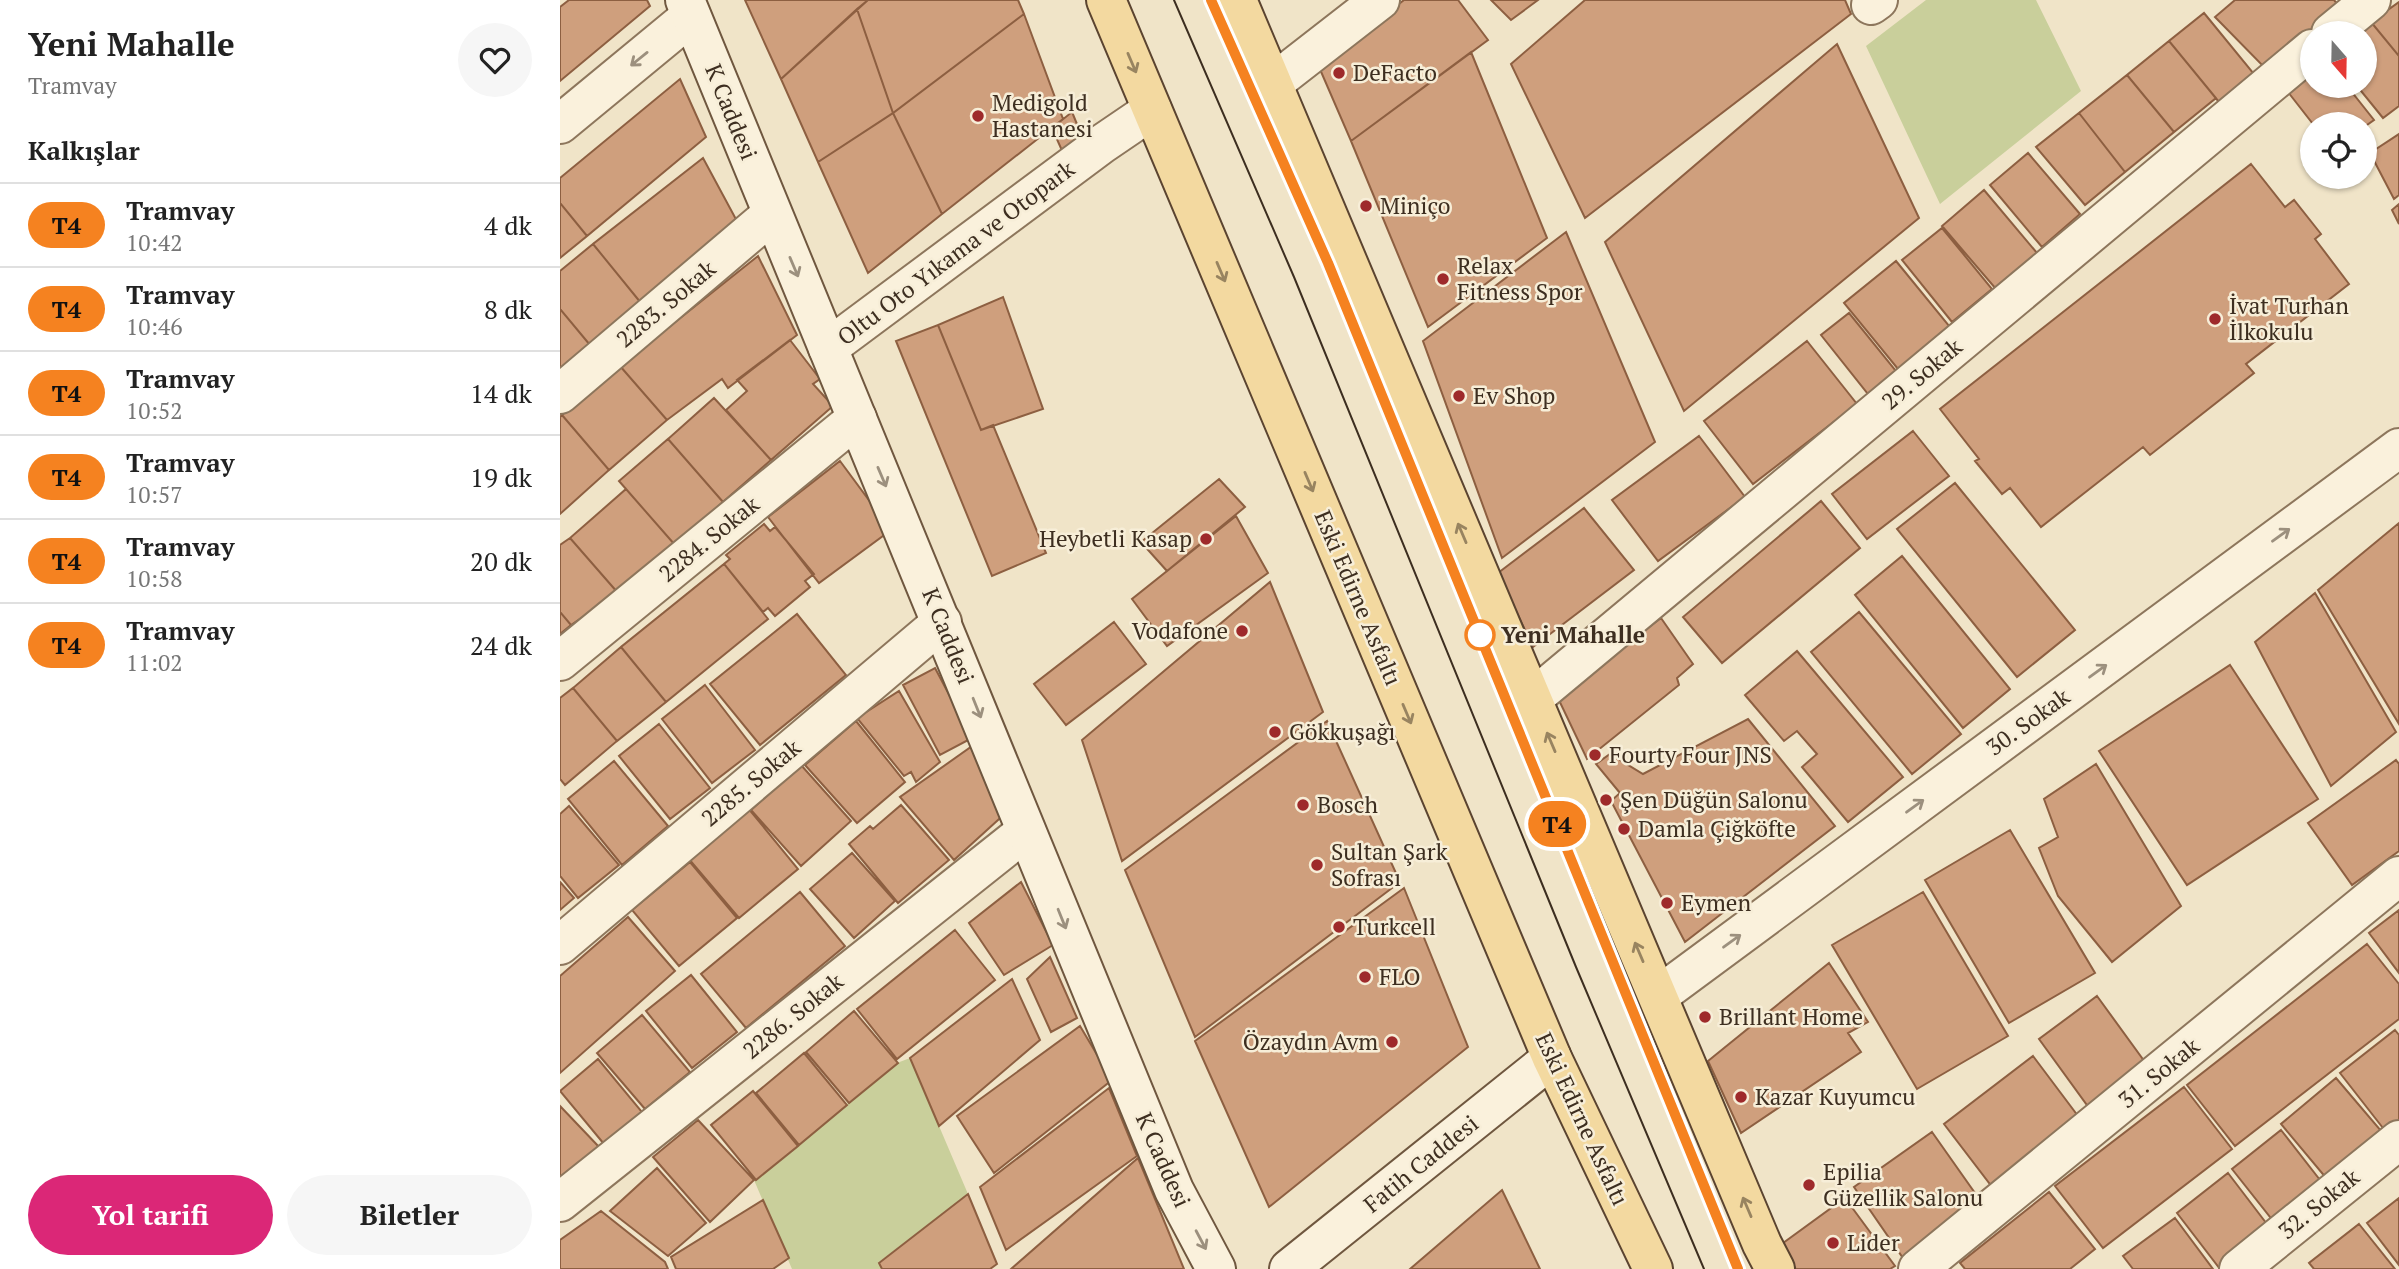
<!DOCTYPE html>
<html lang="tr">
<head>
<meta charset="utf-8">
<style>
	:root { --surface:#fff; --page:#f6f6f6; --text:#222; --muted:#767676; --line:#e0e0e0; --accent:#db2777 }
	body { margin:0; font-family:"PT Serif",serif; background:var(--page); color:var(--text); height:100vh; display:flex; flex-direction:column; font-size:26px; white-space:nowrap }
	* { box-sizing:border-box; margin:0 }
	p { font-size:23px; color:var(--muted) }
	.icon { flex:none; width:38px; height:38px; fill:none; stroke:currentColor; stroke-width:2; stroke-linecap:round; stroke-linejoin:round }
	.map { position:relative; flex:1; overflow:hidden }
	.drawer { display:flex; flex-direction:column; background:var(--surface); width:560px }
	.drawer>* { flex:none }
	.badge { padding:0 14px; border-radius:23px; font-size:24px; line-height:46px }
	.needle { width:46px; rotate:160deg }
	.buttons { position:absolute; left:1740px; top:21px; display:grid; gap:14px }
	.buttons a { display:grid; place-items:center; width:77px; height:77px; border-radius:50%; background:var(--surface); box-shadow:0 2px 5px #0004; font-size:35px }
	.map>.badge { position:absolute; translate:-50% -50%; box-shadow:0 0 0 4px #fff }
	h2 { padding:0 28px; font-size:26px; line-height:63px }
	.round { display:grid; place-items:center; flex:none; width:74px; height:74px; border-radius:37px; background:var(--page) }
	.headline { display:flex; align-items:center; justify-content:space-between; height:119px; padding:0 28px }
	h1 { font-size:33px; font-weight:700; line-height:52px }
	.cta { display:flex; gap:14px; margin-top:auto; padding:14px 28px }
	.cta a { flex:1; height:80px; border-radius:42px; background:var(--accent); color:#fff; font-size:28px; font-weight:700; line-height:80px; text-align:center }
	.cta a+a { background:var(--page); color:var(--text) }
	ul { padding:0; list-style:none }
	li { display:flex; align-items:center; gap:21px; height:84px; padding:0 28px; border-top:2px solid var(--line) }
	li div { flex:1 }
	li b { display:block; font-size:26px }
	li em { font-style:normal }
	li .badge { min-width:77px; font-weight:700; text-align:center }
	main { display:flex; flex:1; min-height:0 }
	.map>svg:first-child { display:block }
	.green { fill:#c9cf9b }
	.building { fill:#cf9f7d; stroke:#8d5f41; stroke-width:2 }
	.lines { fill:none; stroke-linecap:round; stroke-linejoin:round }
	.street-casing { stroke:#8d765c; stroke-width:42 }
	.secondary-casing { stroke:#6f573f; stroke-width:42 }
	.primary-casing { stroke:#5b4430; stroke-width:42 }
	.street { stroke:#faf1dc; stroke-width:38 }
	.secondary { stroke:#faf1dc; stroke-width:38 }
	.primary { stroke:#f3d9a0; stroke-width:38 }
	.tram { stroke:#3d2e20; stroke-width:2 }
	.oneway { stroke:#9c907e }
	.oneway2 { stroke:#988460 }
	.line-casing { stroke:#fff; stroke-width:16 }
	.line { stroke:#f58220; stroke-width:10 }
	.poi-dot { fill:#9e2a2b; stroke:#f7eed8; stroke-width:2.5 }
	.stop-dot { fill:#fff; stroke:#f58220; stroke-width:3.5 }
	.labels { text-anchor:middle; stroke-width:5; stroke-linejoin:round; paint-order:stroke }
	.poi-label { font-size:23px; fill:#3d2e20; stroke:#f7eed8; text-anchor:start }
	.street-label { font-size:23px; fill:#3d2e20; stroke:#f7eed8 }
	.stop-label { font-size:23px; font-weight:bold; fill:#3d2e20; stroke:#f7eed8; text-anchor:start }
</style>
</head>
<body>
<main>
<section class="drawer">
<div class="headline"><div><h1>Yeni Mahalle</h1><p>Tramvay</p></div><a class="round"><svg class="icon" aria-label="heart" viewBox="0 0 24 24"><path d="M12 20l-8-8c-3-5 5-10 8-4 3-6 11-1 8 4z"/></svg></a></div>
<h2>Kalkışlar</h2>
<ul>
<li><span class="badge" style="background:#f58220;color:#111">T4</span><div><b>Tramvay</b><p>10:42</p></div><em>4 dk</em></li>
<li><span class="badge" style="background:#f58220;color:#111">T4</span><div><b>Tramvay</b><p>10:46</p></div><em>8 dk</em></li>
<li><span class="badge" style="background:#f58220;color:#111">T4</span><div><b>Tramvay</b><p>10:52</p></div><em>14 dk</em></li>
<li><span class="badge" style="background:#f58220;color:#111">T4</span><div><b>Tramvay</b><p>10:57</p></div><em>19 dk</em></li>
<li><span class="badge" style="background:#f58220;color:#111">T4</span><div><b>Tramvay</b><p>10:58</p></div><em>20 dk</em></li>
<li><span class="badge" style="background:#f58220;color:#111">T4</span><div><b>Tramvay</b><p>11:02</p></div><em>24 dk</em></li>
</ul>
<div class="cta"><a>Yol tarifi</a><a>Biletler</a></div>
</section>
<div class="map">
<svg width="1839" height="1269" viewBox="0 0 1839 1269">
	<rect width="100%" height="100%" fill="#f0e4c8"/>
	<path class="green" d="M 1366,0 L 1476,0 L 1521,91 L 1380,204 L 1306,46 Z
		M 350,1058 L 408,1194 L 319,1262 L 322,1269 L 232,1269 L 194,1180 L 337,1063 Z"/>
	<path class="building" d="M 9,0 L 87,0 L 90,6 L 0,81 L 0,7 Z
		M 185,0 L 308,0 L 221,79 Z
		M 308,0 L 458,0 L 464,14 L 333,113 L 297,9 Z
		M 844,0 L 898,0 L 928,40 L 791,141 L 759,67 Z
		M 931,0 L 978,0 L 951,20 Z
		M 1025,0 L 1285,0 L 1291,14 L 1025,218 L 951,64 Z
		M 1675,0 L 1774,0 L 1780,7 L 1704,67 L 1655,17 Z
		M 1839,2 L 1839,56 L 1811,22 Z
		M 297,9 L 333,113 L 258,162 L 221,79 Z
		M 1644,13 L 1694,74 L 1659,102 L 1609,41 Z
		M 464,14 L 503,119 L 382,214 L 333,113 Z
		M 1811,22 L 1839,56 L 1839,106 L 1823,118 L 1797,86 L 1804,86 L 1804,33 L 1798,33 Z
		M 1609,41 L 1656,98 L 1614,132 L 1567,75 Z
		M 1277,44 L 1359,218 L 1124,411 L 1045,242 Z
		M 911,52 L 987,238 L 868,327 L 791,141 Z
		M 1752,73 L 1752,86 L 1787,86 L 1814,120 L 1804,127 L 1804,124 L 1753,124 L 1728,92 Z
		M 1567,75 L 1614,132 L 1565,172 L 1519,113 Z
		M 120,79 L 146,137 L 27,236 L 0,203 L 0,178 Z
		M 512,112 L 526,146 L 507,162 L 492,128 Z
		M 333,113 L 382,214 L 308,273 L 258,162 Z
		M 1519,113 L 1565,172 L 1525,205 L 1476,147 Z
		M 1839,134 L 1839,195 L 1834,199 L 1810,153 Z
		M 1468,153 L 1520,214 L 1482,247 L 1430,185 Z
		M 143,158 L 178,223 L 81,303 L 33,244 Z
		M 1691,164 L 1725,207 L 1734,200 L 1761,234 L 1755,239 L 1789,284 L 1686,364 L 1694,373 L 1590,455 L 1583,447 L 1481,527 L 1450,488 L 1442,494 L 1415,461 L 1419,459 L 1380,409 Z
		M 1424,190 L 1477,253 L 1436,289 L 1382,226 Z
		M 0,203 L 27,236 L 0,258 Z
		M 1839,204 L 1839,224 L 1832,210 Z
		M 1382,228 L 1432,289 L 1392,322 L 1342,260 Z
		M 1006,232 L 1095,442 L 942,558 L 863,341 Z
		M 33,244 L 81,303 L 30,345 L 0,309 L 0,271 Z
		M 198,256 L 237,335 L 168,388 L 162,379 L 107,420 L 60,366 Z
		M 1336,261 L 1390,327 L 1338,369 L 1284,303 Z
		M 443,297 L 483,409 L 421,430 L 378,325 Z
		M 0,309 L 30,345 L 0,371 Z
		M 1289,313 L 1336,371 L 1308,394 L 1261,335 Z
		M 378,325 L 421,430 L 433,425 L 486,553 L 432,576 L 336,341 Z
		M 230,340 L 260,379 L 253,384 L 273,406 L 211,460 L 166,410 L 187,391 L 177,380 Z
		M 1247,341 L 1297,404 L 1193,484 L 1144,421 Z
		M 60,366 L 107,420 L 49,470 L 2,415 Z
		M 154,398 L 211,460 L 163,502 L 108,439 Z
		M 2,415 L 49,470 L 0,514 L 0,417 Z
		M 1353,431 L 1389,476 L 1307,539 L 1272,494 Z
		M 1139,436 L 1185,497 L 1098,561 L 1052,500 Z
		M 108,439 L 163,502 L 115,545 L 59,481 Z
		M 280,461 L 331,530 L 259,583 L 208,517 Z
		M 659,479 L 685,507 L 607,571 L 581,542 Z
		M 1395,483 L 1515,630 L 1457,677 L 1337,529 Z
		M 66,489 L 115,545 L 58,593 L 10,538 Z
		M 1261,501 L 1300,548 L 1162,663 L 1123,617 Z
		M 1024,508 L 1074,570 L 973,647 L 938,573 Z
		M 676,516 L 708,573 L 607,646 L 572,599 Z
		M 1839,523 L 1839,724 L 1758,590 Z
		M 204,524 L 210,531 L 215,527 L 254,574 L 245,581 L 250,587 L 215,616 L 208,608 L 203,612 L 164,564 L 170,559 L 166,555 Z
		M 10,538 L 58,593 L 11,625 L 0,612 L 0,545 Z
		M 1342,556 L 1450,689 L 1403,728 L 1295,595 Z
		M 164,564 L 208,619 L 106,702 L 61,647 Z
		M 710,582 L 763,712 L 562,861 L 522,740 Z
		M 1755,593 L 1836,732 L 1771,786 L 1695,642 Z
		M 0,612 L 11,625 L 0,634 Z
		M 1299,612 L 1401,734 L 1352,774 L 1251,652 Z
		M 237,614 L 286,675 L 200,745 L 150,684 Z
		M 1101,618 L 1133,664 L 1117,678 L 1119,685 L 1027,759 L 997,696 Z
		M 554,622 L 586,664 L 506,725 L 474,684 Z
		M 61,647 L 106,702 L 57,741 L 13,688 Z
		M 1237,651 L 1343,777 L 1288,822 L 1242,767 L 1257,754 L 1237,731 L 1224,741 L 1185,695 Z
		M 1670,665 L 1758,799 L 1627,885 L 1539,751 Z
		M 375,668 L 412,738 L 380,755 L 343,685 Z
		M 145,685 L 195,750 L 152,783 L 102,719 Z
		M 13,688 L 57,741 L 5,785 L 0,779 L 0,698 Z
		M 339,691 L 380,762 L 356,782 L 351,772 L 344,776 L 297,718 Z
		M 1188,719 L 1275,826 L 1125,942 L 1051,801 L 1060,793 L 1036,764 L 1050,754 L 1083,774 Z
		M 296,721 L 345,782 L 297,823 L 245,765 Z
		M 767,721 L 840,882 L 635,1037 L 565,870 Z
		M 99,724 L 150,788 L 110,819 L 59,756 Z
		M 415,744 L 449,810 L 394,860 L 340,797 Z
		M 1836,760 L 1839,764 L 1839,851 L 1792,885 L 1748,823 Z
		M 54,761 L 108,826 L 62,865 L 8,799 Z
		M 1536,764 L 1621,906 L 1552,962 L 1498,896 L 1479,848 L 1498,837 L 1484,799 Z
		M 241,765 L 291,821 L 241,866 L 191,810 Z
		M 341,805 L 389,860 L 338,903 L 289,844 L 310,826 L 313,829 Z
		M 9,806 L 59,865 L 18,898 L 0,876 L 0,814 Z
		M 188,808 L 238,869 L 179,918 L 128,858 Z
		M 1450,830 L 1535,973 L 1449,1023 L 1365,880 Z
		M 292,853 L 335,901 L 294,938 L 250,889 Z
		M 130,862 L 177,918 L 119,966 L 72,910 Z
		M 0,882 L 14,898 L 0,910 Z
		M 461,882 L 493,945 L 444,975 L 409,923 Z
		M 844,888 L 908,1047 L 709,1207 L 635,1041 Z
		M 240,892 L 285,946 L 186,1028 L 141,974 Z
		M 1363,892 L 1448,1036 L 1357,1089 L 1272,945 Z
		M 1839,910 L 1839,973 L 1809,933 Z
		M 68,917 L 115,971 L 0,1073 L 0,976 Z
		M 395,930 L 435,980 L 337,1059 L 297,1009 Z
		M 1807,944 L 1839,984 L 1839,1019 L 1675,1146 L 1627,1085 Z
		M 490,957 L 517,1018 L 491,1032 L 467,979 Z
		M 1269,963 L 1308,1022 L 1288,1033 L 1301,1052 L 1181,1133 L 1148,1061 Z
		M 131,975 L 177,1032 L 132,1068 L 86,1011 Z
		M 452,979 L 480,1040 L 379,1126 L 350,1058 Z
		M 1537,996 L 1590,1069 L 1532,1112 L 1479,1039 Z
		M 294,1011 L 338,1063 L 289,1103 L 246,1052 Z
		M 82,1015 L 130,1072 L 85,1109 L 37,1053 Z
		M 520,1026 L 552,1080 L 434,1173 L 397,1116 Z
		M 1835,1030 L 1839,1035 L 1839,1131 L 1830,1137 L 1780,1073 Z
		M 244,1053 L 287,1105 L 239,1145 L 196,1093 Z
		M 1473,1056 L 1524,1124 L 1436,1192 L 1384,1124 Z
		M 38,1059 L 82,1112 L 44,1144 L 0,1091 Z
		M 1776,1078 L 1828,1139 L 1772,1185 L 1721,1124 Z
		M 1624,1087 L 1672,1149 L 1543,1248 L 1495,1186 Z
		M 549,1088 L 577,1156 L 446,1250 L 420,1187 Z
		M 193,1091 L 238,1146 L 196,1180 L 151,1125 Z
		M 0,1106 L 40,1148 L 0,1180 Z
		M 138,1120 L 194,1180 L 150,1222 L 93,1157 Z
		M 1721,1130 L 1767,1189 L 1718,1227 L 1672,1169 Z
		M 1372,1132 L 1422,1203 L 1343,1258 L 1294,1187 Z
		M 578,1158 L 624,1269 L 451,1269 Z
		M 97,1168 L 146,1223 L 108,1256 L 50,1211 Z
		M 1668,1173 L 1713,1232 L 1666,1269 L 1660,1269 L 1617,1213 Z
		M 942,1190 L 980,1269 L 850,1269 Z
		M 1489,1192 L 1535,1249 L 1510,1269 L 1405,1269 L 1400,1263 Z
		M 408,1194 L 437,1264 L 430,1269 L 322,1269 L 319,1263 Z
		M 1285,1198 L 1335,1266 L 1330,1269 L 1236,1269 L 1219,1246 Z
		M 1839,1198 L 1839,1265 L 1807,1223 Z
		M 203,1200 L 229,1258 L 213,1269 L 116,1269 L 111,1257 Z
		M 41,1211 L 105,1262 L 108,1269 L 0,1269 L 0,1240 Z
		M 1615,1218 L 1653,1269 L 1573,1269 L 1563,1256 Z
		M 1799,1224 L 1835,1269 L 1754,1269 L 1749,1263 Z"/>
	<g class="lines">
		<defs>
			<path id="street" d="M 1311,5 L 1318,0
				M 1771,33 L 1811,0
				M 712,84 L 820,0
				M 0,124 L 131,16
				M 268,348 L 542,144 L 592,110
				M 0,394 L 212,214
				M 0,661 L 297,418
				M 972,699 L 1752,49
				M 0,945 L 382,622
				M 1098,996 L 1839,448
				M 0,1202 L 466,831
				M 1358,1269 L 1839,876
				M 1679,1269 L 1839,1140"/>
			<path id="secondary" d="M 125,0 L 614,1190 L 656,1269
				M 729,1269 L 992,1058"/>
			<path id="primary" d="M 546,0 L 992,1058 L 1093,1269
				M 677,0 L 1202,1244 L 1215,1269"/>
		</defs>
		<use href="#street" class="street-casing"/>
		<use href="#secondary" class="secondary-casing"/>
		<use href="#primary" class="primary-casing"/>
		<use href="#street" class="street"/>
		<use href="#secondary" class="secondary"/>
		<use href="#primary" class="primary"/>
		<path class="tram" d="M 614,0 L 734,277 L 1016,967 L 1144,1269
			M 651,0 L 768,263 L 1178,1269"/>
	</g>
	<defs><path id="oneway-shaft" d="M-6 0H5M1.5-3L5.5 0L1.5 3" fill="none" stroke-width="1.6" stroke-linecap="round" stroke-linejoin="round" transform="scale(1.75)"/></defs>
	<g class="oneway">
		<use href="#oneway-shaft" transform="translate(79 59) rotate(141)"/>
		<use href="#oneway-shaft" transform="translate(234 267) rotate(67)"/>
		<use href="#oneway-shaft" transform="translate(322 477) rotate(67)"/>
		<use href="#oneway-shaft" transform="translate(1721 535) rotate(-36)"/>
		<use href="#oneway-shaft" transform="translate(1538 671) rotate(-36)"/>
		<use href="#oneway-shaft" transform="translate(417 708) rotate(68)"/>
		<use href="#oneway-shaft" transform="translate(1355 806) rotate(-36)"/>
		<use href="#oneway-shaft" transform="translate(502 919) rotate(68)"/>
		<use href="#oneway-shaft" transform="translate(1172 941) rotate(-36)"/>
		<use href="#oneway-shaft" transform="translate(641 1240) rotate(62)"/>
	</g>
	<g class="oneway2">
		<use href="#oneway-shaft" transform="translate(572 63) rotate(67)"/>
		<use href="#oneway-shaft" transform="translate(661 272) rotate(67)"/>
		<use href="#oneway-shaft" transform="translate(749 482) rotate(67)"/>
		<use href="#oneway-shaft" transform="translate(902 533) rotate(-113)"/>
		<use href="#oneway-shaft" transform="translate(847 714) rotate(67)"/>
		<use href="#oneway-shaft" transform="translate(991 742) rotate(-113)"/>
		<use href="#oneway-shaft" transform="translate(1079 952) rotate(-113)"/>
		<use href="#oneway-shaft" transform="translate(1187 1207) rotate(-113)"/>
	</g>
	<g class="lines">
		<defs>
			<path id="line" d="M 651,0 L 768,263 L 1178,1269"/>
		</defs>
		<use href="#line" class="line-casing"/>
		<use href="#line" class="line"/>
	</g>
	<g class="poi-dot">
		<circle cx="779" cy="73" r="7"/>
		<circle cx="418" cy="116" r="7"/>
		<circle cx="806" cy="206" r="7"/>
		<circle cx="883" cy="279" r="7"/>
		<circle cx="1655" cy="319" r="7"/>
		<circle cx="899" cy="396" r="7"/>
		<circle cx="646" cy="539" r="7"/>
		<circle cx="682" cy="631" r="7"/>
		<circle cx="715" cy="732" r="7"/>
		<circle cx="1035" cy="755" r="7"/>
		<circle cx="1046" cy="800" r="7"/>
		<circle cx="743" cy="805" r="7"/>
		<circle cx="1064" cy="829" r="7"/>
		<circle cx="757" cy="865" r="7"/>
		<circle cx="1107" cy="903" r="7"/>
		<circle cx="779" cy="927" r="7"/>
		<circle cx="805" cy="977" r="7"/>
		<circle cx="1145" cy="1017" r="7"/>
		<circle cx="832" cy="1042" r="7"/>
		<circle cx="1181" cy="1097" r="7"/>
		<circle cx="1249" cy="1185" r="7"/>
		<circle cx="1273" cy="1243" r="7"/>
	</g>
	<circle class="stop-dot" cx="920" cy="635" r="14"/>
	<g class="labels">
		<g class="poi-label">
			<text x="793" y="81">DeFacto</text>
			<text x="432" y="111">Medigold<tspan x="432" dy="26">Hastanesi</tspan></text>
			<text x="820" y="214">Miniço</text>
			<text x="897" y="274">Relax<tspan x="897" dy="26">Fitness Spor</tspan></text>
			<text x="1669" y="314">İvat Turhan<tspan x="1669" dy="26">İlkokulu</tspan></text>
			<text x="913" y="404">Ev Shop</text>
			<text x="632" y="547" text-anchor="end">Heybetli Kasap</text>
			<text x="668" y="639" text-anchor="end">Vodafone</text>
			<text x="729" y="740">Gökkuşağı</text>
			<text x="1049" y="763">Fourty Four JNS</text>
			<text x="1060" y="808">Şen Düğün Salonu</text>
			<text x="757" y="813">Bosch</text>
			<text x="1078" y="837">Damla Çiğköfte</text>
			<text x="771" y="860">Sultan Şark<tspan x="771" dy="26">Sofrası</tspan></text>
			<text x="1121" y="911">Eymen</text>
			<text x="793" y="935">Turkcell</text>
			<text x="819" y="985">FLO</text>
			<text x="1159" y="1025">Brillant Home</text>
			<text x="818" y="1050" text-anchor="end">Özaydın Avm</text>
			<text x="1195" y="1105">Kazar Kuyumcu</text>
			<text x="1263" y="1180">Epilia<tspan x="1263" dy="26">Güzellik Salonu</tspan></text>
			<text x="1287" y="1251">Lider</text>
		</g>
		<g class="street-label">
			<text transform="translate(171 112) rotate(68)" y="8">K Caddesi</text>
			<text transform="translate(396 253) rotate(-37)" y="8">Oltu Oto Yıkama ve Otopark</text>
			<text transform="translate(106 304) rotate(-40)" y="8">2283. Sokak</text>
			<text transform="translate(1362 374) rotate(-40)" y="8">29. Sokak</text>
			<text transform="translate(149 539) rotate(-39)" y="8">2284. Sokak</text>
			<text transform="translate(798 598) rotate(67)" y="8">Eski Edirne Asfaltı</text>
			<text transform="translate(388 636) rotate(68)" y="8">K Caddesi</text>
			<text transform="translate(1468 722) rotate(-36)" y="8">30. Sokak</text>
			<text transform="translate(191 783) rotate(-40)" y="8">2285. Sokak</text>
			<text transform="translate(233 1016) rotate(-39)" y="8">2286. Sokak</text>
			<text transform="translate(1599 1073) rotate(-39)" y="8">31. Sokak</text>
			<text transform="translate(1022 1119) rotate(65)" y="8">Eski Edirne Asfaltı</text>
			<text transform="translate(603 1160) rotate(66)" y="8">K Caddesi</text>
			<text transform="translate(861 1164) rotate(-39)" y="8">Fatih Caddesi</text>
			<text transform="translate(1759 1204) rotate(-39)" y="8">32. Sokak</text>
		</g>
		<g class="stop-label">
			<text x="941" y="643">Yeni Mahalle</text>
		</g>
	</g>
</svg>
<div class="buttons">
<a><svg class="needle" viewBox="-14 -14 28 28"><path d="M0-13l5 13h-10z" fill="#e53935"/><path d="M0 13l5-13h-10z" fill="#767676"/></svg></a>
<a><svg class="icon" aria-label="locate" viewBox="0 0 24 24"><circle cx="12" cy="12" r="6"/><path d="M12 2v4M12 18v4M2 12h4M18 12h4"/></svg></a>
</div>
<b class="badge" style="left:997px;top:824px;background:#f58220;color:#111">T4</b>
</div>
</main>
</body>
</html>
